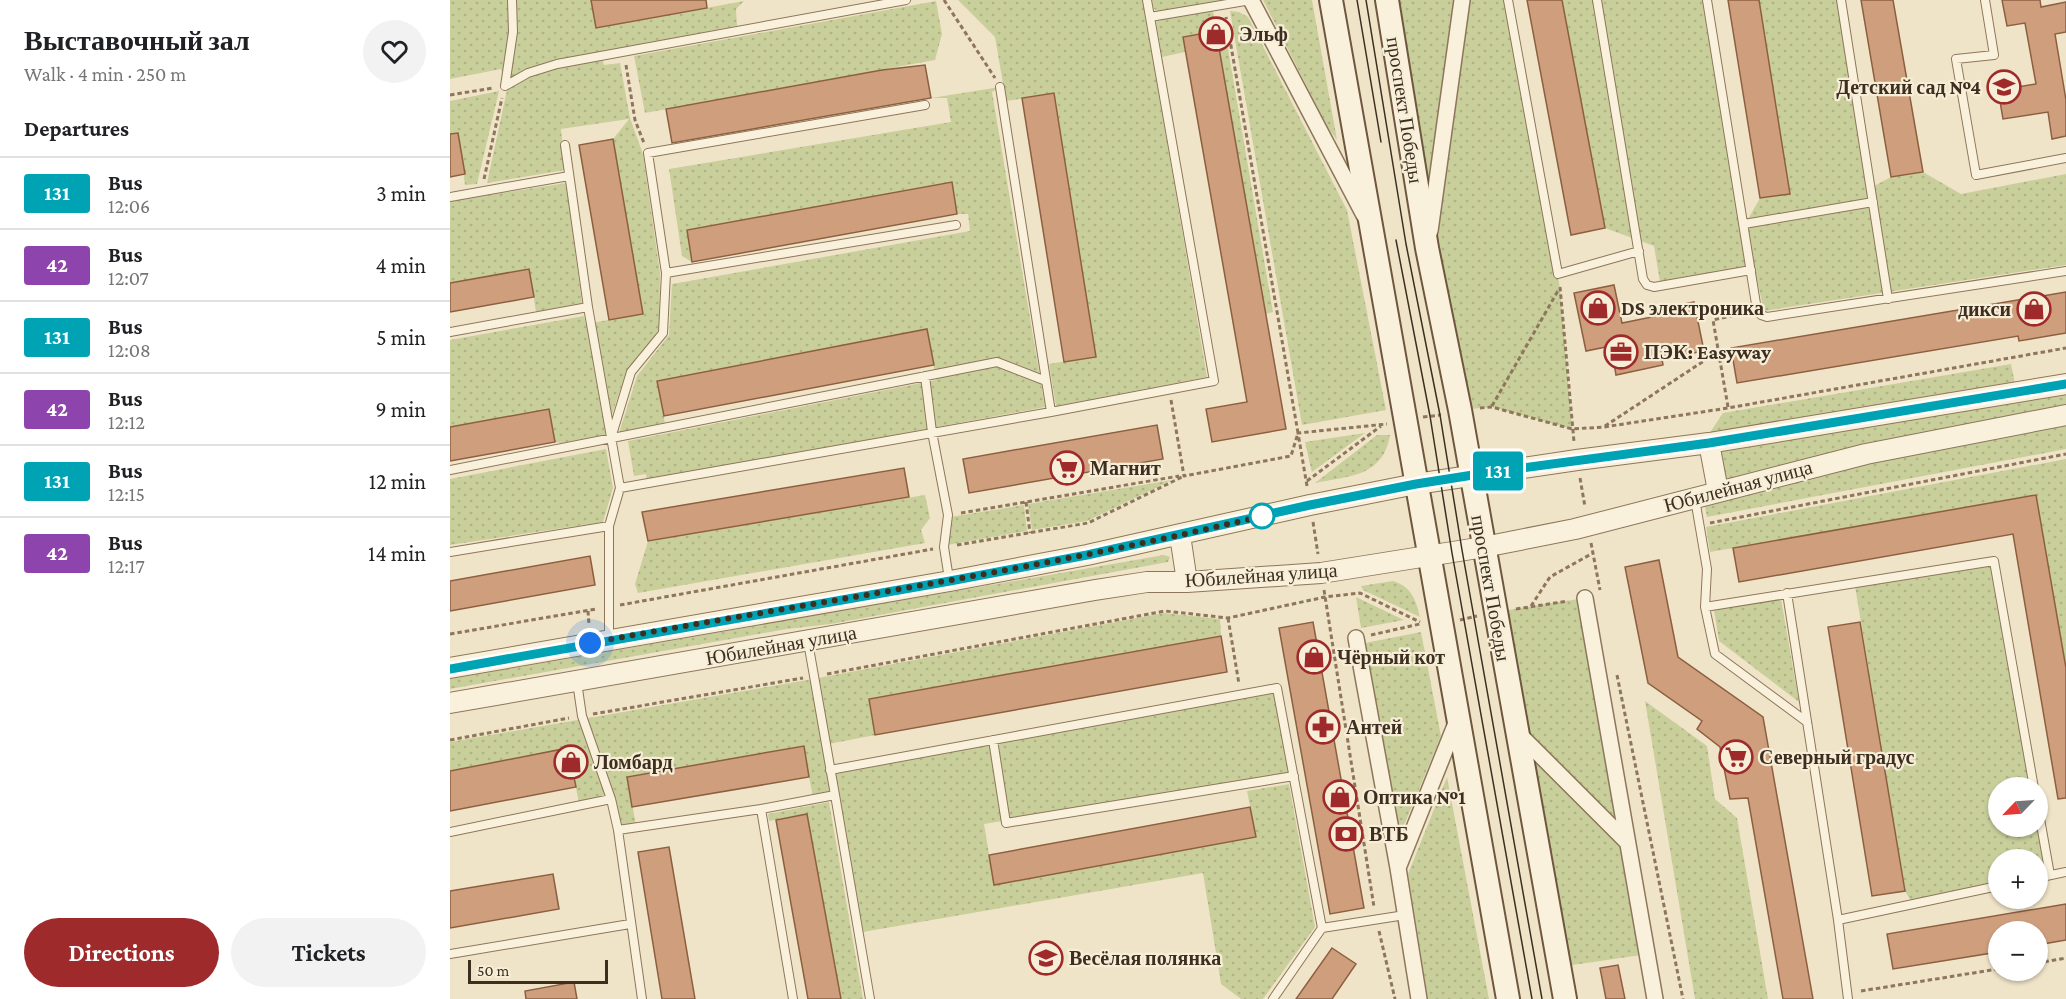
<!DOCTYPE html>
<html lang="en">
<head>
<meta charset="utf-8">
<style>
	:root { --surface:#fff; --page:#f2f2f2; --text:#202124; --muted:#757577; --line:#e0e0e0; --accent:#9e2a2b }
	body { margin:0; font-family:"Crimson Pro",serif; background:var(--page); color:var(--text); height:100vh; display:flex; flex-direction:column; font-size:22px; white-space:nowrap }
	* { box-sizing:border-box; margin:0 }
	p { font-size:20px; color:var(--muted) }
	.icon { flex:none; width:33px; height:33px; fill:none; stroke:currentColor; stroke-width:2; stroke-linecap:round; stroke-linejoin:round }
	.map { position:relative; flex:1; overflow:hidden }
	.panel { display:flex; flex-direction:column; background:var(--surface); width:450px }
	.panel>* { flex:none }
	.badge { padding:0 12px; border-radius:4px; font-size:21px; line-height:39px }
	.needle { width:39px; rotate:245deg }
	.tools { position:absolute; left:1538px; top:777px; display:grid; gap:12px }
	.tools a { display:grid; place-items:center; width:60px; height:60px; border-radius:50%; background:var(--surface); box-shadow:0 2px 4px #0004; font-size:30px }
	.scale { position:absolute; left:18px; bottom:15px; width:140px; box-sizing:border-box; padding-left:6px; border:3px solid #3d2e20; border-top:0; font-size:16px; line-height:21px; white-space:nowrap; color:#3d2e20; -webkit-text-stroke:4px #f7eed8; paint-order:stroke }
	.you { position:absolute; width:30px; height:30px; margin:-15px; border:4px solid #fff; border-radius:50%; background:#1a73e8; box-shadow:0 0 0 9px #1a73e833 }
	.map>.badge { position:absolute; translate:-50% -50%; box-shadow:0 0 0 3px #fff }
	h2 { padding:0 24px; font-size:22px; line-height:54px }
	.round { display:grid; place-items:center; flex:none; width:63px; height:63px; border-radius:32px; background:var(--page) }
	.overview { display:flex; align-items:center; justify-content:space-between; height:102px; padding:0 24px }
	h1 { font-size:28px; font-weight:700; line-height:45px }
	.primary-button { display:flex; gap:12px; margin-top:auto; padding:12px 24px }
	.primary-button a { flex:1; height:69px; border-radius:36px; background:var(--accent); color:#fff; font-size:24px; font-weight:700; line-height:69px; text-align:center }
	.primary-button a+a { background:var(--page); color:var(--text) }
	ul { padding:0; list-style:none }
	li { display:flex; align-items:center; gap:18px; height:72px; padding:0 24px; border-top:2px solid var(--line) }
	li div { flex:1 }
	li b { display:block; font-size:22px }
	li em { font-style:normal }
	li .badge { min-width:66px; font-weight:700; text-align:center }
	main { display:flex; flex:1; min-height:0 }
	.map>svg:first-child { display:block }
	.grass { fill:url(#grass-dots) }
	.building { fill:#cf9f7d; stroke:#8d5f41; stroke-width:1.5 }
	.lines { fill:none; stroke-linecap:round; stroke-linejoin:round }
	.service-casing { stroke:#8d765c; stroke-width:10 }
	.minor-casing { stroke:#8d765c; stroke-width:18 }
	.tertiary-casing { stroke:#8d765c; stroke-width:22 }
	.secondary-casing { stroke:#6f573f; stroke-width:26 }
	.path { stroke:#8d765c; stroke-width:3; stroke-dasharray:4.5 3; stroke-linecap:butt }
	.service { stroke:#faf1dc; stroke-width:8 }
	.minor { stroke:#faf1dc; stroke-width:15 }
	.tertiary { stroke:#faf1dc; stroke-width:20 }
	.secondary { stroke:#faf1dc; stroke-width:22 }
	.tram { stroke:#3d2e20; stroke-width:1.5 }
	.line-casing { stroke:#fff; stroke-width:14 }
	.line { stroke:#00a3b4; stroke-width:9 }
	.walk { stroke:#3d2e20; stroke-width:6; stroke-dasharray:0 10.8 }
	.stop-dot { fill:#fff; stroke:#00a3b4; stroke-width:3 }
	.labels { text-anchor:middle; stroke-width:4.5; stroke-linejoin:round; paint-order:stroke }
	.poi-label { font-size:20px; font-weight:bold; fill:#3d2e20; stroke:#f7eed8; text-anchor:start }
	.street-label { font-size:20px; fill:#3d2e20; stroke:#f7eed8 }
</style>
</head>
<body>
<main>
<section class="panel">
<div class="overview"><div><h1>Выставочный зал</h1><p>Walk · 4 min · 250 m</p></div><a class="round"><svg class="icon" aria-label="heart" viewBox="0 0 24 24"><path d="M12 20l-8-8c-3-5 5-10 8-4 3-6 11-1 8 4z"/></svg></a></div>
<h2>Departures</h2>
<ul>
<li><span class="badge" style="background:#00a3b4;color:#fff">131</span><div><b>Bus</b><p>12:06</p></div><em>3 min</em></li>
<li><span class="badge" style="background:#8e44ad;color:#fff">42</span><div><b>Bus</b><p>12:07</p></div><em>4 min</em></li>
<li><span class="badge" style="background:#00a3b4;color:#fff">131</span><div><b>Bus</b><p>12:08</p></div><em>5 min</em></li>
<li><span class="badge" style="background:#8e44ad;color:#fff">42</span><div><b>Bus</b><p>12:12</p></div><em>9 min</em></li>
<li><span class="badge" style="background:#00a3b4;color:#fff">131</span><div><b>Bus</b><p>12:15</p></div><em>12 min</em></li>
<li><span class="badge" style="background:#8e44ad;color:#fff">42</span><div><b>Bus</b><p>12:17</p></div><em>14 min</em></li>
</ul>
<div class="primary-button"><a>Directions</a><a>Tickets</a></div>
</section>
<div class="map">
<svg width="1616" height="999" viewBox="0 0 1616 999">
	<defs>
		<pattern id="grass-dots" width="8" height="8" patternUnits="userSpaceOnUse" patternTransform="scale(1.5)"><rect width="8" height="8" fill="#c9cf9b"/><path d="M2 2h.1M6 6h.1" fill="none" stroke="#aeb285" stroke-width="1.8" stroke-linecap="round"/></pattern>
	</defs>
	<rect width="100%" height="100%" fill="#f0e4c8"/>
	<path class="grass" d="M 0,0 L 141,0 L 147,28 L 294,1 L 286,9 L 287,26 L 151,52 L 154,65 L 170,63 L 180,118 L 193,154 L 210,273 L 209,331 L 177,370 L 155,435 L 111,443 L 105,442 L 99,409 L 0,427 L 0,340 L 134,316 L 136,324 L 192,314 L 163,139 L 179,119 L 111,129 L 115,170 L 37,183 L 57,90 L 51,69 L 0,79 Z
		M 508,0 L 693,0 L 757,377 L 606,406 L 599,364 L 646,356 L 604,94 L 556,101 L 545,37 Z
		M 702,0 L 801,0 L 774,5 L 773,1 L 762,3 L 766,31 L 733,37 L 735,52 L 712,57 L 706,22 L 711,17 L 709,12 L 704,9 Z
		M 813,0 L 862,0 L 887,140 L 878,128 Z
		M 937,0 L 1058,0 L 1110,288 L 1122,429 L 1042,407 L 1010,410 Z
		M 1112,0 L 1254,0 L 1291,222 L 1297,221 L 1310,198 L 1340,193 L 1309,0 L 1388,0 L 1424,186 L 1441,177 L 1473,172 L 1511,194 L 1616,174 L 1616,265 L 1314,311 L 1305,271 L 1211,288 L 1204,246 L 1155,228 Z
		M 486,1 L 492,34 L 485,60 L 195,113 L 184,56 Z
		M 780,11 L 789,12 L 798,17 L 897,210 L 936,410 L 852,425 Z
		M 777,43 L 823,312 L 815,314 L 768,44 Z
		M 550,87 L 542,92 L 595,407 L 197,481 L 196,474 L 184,476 L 178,441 L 486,380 L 477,329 L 208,381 L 215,424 L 169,433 L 187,376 L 219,335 L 222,284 L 520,231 L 518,214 L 507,214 L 501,182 L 237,230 L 242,262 L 232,256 L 219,169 L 501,122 L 497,98 L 481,98 Z
		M 49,91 L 27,184 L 15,185 L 9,138 L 0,139 L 0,101 Z
		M 116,183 L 132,303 L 86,312 L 79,269 L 0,283 L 0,201 Z
		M 1561,364 L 1565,384 L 1259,434 L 1273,413 Z
		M 1616,394 L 1616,406 L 1431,440 L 1276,480 L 1270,452 Z
		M 1616,423 L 1616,449 L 1257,517 L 1254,502 L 1417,461 Z
		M 915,433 L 862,472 L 862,473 L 855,442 Z
		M 927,435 L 940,435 C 933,477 899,476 865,483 Z
		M 156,449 L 163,488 L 153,522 L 0,545 L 0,479 Z
		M 1616,459 L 1616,668 L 1586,495 L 1260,552 L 1256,527 Z
		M 722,480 L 637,521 L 582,530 L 578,504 Z
		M 475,495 L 480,518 L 471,530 L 475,543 L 188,593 L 185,584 L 198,541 Z
		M 574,505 L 577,531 L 497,545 L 500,517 Z
		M 714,555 L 720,557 L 718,562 L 381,624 L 337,629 L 0,689 L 0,679 Z
		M 1541,566 L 1581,787 L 1548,788 L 1548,826 L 1587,826 L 1587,823 L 1596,872 L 1587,874 L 1587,860 L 1548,860 L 1548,883 L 1461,901 L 1455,891 L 1405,586 Z
		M 943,581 C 962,587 966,600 970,617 L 913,590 L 911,586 Z
		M 906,597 L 954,620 L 911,628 Z
		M 1135,598 L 1198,954 L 1109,967 L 1046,612 Z
		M 1331,599 L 1349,702 L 1269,641 L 1264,610 Z
		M 714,613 L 770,619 L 771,636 L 419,699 L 425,735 L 379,744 L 368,678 Z
		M 971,632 L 991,736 L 955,823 L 949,830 L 915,643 Z
		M 363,679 L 383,793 L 363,797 L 353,747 L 177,777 L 186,825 L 170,828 L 162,797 L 129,803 L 118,748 L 0,771 L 0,742 Z
		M 824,692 L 840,774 L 534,824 L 544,884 L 806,836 L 797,791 L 839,784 L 865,927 L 813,999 L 791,999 L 771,984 L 753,873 L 413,932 L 385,774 Z
		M 1195,701 L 1257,746 L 1265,799 L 1287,818 L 1318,999 L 1245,999 Z
		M 997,777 L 1039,999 L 978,999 L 958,874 Z
		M 379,802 L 413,999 L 391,999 L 357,814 L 319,821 L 318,814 Z"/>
	<path class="building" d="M 141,0 L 256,0 L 257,8 L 146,28 Z
		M 1077,0 L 1112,0 L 1155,228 L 1121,235 Z
		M 1278,0 L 1309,0 L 1340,194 L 1310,198 Z
		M 1411,0 L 1443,0 L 1473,172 L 1441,177 Z
		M 1552,0 L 1590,0 L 1591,7 L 1616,2 L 1616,32 L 1605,34 L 1616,100 L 1616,136 L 1602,139 L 1598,112 L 1553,119 L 1548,90 L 1586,84 L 1575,23 L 1557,26 Z
		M 766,31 L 836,429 L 762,442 L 756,409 L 797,402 L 733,37 Z
		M 475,65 L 481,98 L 222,143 L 216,109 L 432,70 Z
		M 604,93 L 646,357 L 614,362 L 572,98 Z
		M 8,133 L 15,174 L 0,177 L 0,134 Z
		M 163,139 L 193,314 L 159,320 L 129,145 Z
		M 502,182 L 507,214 L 242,262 L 237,230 Z
		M 79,269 L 84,297 L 0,312 L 0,283 Z
		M 1164,285 L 1172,323 L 1202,317 L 1201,311 L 1244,302 L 1254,351 L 1212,359 L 1213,365 L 1166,375 L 1161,346 L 1136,351 L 1124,293 Z
		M 1616,292 L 1616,333 L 1569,341 L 1568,336 L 1287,383 L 1281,348 Z
		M 477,329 L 484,365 L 214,416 L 207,381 Z
		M 99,409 L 105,442 L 0,461 L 0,427 Z
		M 707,425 L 713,459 L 519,493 L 513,459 Z
		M 454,468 L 459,497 L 198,541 L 192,512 Z
		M 1586,495 L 1616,668 L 1616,798 L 1608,799 L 1563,534 L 1289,582 L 1283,548 Z
		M 140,556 L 145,585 L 0,611 L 0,581 Z
		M 1209,560 L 1228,657 L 1313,717 L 1363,999 L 1333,999 L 1298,798 L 1280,799 L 1270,747 L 1247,729 L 1252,721 L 1198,683 L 1175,567 Z
		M 863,622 L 914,908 L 880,914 L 829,628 Z
		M 1410,622 L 1455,891 L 1422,896 L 1378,627 Z
		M 771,636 L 777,672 L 425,735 L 419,699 Z
		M 354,746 L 359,777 L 182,807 L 177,777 Z
		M 118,748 L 126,787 L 0,811 L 0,771 Z
		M 800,807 L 806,837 L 544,885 L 539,855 Z
		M 357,814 L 391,999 L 358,999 L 326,820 Z
		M 219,847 L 245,999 L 212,999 L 188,852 Z
		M 103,874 L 109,909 L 0,928 L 0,891 Z
		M 1616,904 L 1616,940 L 1587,945 L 1587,932 L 1548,932 L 1548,952 L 1443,969 L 1437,934 Z
		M 882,948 L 906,964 L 882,999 L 846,999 Z
		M 1168,965 L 1175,999 L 1156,999 L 1150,968 Z
		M 124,982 L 127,999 L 76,999 L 75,991 Z"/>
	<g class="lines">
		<defs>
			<path id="service" d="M 62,0 L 63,32 L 55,86 L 78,73 L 107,64 L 456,0
				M 1058,0 L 1108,274 L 1189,251
				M 1147,0 L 1193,279 L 1197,285 L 1204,287 L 1301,270
				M 1257,0 L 1307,310 L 1311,315 L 1317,317 L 1616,271
				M 1391,0 L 1438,299
				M 1535,0 L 1544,55 L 1506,59 L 1526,175 L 1616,158
				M 700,17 L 801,0
				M 550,87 L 601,412
				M 115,145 L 138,307 L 170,488 L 601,412 L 764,381 L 697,0
				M 0,197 L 119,176
				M 1294,224 L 1423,202
				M 216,273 L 506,225
				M 0,332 L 138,307
				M 475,376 L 482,432 L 498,515 L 494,547 L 499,579
				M 161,438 L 181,372 L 213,333 L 216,273 L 198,153 L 475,105
				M 0,470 L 547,362 L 596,381
				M 1245,499 L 1257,569 L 1255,607
				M 0,552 L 159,526
				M 1337,593 L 1388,920 L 1398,999
				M 159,638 L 159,526 L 170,488
				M 127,682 L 132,716 L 161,799 L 168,830 L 311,809
				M 1357,722 L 1265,654 L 1255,607 L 1544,561 L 1584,788
				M 543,740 L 556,823 L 844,776
				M 380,770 L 827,688 L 872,928
				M 385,795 L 420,999
				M 1587,802 L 1600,875
				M 168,830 L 192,999
				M 0,832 L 161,799
				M 1587,878 L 1616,872
				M 1388,920 L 1548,886
				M 0,954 L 180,924
				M 343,999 L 311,809 L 385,795 L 358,642
				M 823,999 L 872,928 L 955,915"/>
			<path id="minor" d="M 801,0 L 914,215
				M 980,231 L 1012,0
				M 1135,598 L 1205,999
				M 906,638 L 948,868
				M 1067,732 L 1177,842
				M 969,999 L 948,868 L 1008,718"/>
			<path id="tertiary" d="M 1259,443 L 1268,491
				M 730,535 L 737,582
				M 0,668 L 500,581 L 637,555 L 860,505 L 966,484 L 1127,460 L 1259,443 L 1616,384
				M 0,703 L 645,590 L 697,582 L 737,582 L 871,573 L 1034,547 L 1125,529 L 1416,454 L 1616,415"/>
			<path id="secondary" d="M 881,0 L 1058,999
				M 937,0 L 977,248 L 1010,410 L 1115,999"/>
		</defs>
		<use href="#service" class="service-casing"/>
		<use href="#minor" class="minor-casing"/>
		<use href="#tertiary" class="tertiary-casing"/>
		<use href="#secondary" class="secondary-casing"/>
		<path class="path" d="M 494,0 L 545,78
			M 176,65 L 185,120 L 194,143
			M 0,95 L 43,88
			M 34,179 L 52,98
			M 1110,287 L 1124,442
			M 721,400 L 734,476 L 841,456 L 848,433 L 776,17
			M 1042,406 L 1109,289
			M 1278,407 L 1263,320 L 1294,313
			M 1030,408 L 1042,407 L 1122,429 L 1154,427 L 1278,408 L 1616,348
			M 973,417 L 991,415
			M 1155,426 L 1269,351
			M 1130,478 L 1135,507
			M 857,481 L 931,426
			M 857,486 L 848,433 L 937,424
			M 576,502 L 580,533
			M 511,513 L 729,476
			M 863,522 L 868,554
			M 1260,523 L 1616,454
			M 1141,543 L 1150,590
			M 507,545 L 638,523 L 734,476
			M 874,590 L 924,907
			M 170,605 L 483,549
			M 1081,606 L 1100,577 L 1143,553
			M 1066,609 L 1118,601
			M 138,611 L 139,625
			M 778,618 L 789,684
			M 1010,620 L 1027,616
			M 0,634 L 146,609
			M 921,635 L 970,624
			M 377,674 L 715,611 L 778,618 L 875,597 L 910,593 L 970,622
			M 1167,675 L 1233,999
			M 143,714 L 353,678
			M 0,740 L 119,718
			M 929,931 L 945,999
			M 1587,963 L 1616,958
			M 1411,991 L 1548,969"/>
		<use href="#service" class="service"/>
		<use href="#minor" class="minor"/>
		<use href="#tertiary" class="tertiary"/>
		<use href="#secondary" class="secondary"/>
		<path class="tram" d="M 907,0 L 931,142
			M 916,0 L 956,244 L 990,415 L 1012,550 L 1092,999
			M 946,240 L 980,416 L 1002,553 L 1082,999"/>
	</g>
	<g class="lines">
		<defs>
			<path id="line" d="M 0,669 L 500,581 L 637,555 L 860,505 L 966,484 L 1042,472 L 1259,443 L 1616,384"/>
		</defs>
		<use href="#line" class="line-casing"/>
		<use href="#line" class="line"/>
		<path class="walk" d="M 140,643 C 364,602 590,570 812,516"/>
	</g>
	<defs>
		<symbol id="shop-ring" viewBox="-11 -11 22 22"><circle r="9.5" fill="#f7eed8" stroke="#9e2a2b" stroke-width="1.5"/><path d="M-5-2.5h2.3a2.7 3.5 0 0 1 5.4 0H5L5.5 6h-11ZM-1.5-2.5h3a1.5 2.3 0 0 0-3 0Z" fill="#9e2a2b"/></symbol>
		<symbol id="school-ring" viewBox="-11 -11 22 22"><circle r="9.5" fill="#f7eed8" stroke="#9e2a2b" stroke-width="1.5"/><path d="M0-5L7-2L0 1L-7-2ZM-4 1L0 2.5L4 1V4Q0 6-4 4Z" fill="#9e2a2b"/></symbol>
		<symbol id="office-ring" viewBox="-11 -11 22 22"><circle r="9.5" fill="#f7eed8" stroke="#9e2a2b" stroke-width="1.5"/><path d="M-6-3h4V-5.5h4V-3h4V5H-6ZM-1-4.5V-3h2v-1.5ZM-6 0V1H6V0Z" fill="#9e2a2b"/></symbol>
		<symbol id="supermarket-ring" viewBox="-11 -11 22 22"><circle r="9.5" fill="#f7eed8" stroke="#9e2a2b" stroke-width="1.5"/><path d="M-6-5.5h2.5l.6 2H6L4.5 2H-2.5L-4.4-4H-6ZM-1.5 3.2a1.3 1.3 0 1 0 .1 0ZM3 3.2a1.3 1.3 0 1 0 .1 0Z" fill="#9e2a2b"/></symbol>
		<symbol id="pharmacy-ring" viewBox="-11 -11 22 22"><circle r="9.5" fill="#f7eed8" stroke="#9e2a2b" stroke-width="1.5"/><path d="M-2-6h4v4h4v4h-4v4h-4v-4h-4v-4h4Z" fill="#9e2a2b"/></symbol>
		<symbol id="bank-ring" viewBox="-11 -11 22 22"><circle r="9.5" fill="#f7eed8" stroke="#9e2a2b" stroke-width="1.5"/><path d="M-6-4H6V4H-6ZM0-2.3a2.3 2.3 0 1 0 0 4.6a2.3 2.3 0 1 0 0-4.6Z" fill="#9e2a2b"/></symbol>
	</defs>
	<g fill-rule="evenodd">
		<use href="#shop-ring" x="747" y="15" width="38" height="38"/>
		<use href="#school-ring" x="1535" y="68" width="38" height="38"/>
		<use href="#shop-ring" x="1129" y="289" width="38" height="38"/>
		<use href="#shop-ring" x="1565" y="290" width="38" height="38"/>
		<use href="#office-ring" x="1152" y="333" width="38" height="38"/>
		<use href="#supermarket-ring" x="598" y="449" width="38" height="38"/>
		<use href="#shop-ring" x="845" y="638" width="38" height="38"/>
		<use href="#pharmacy-ring" x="854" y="708" width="38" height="38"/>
		<use href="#supermarket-ring" x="1267" y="738" width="38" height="38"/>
		<use href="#shop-ring" x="102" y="743" width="38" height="38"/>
		<use href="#shop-ring" x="871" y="778" width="38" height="38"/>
		<use href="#bank-ring" x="877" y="815" width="38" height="38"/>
		<use href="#school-ring" x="577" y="939" width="38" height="38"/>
	</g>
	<circle class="stop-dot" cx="812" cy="516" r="12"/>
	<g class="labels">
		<g class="poi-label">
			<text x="789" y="41">Эльф</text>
			<text x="1531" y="94" text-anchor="end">Детский сад №4</text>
			<text x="1171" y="315">DS электроника</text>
			<text x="1561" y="316" text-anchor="end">дикси</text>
			<text x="1194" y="359">ПЭК: Easyway</text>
			<text x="640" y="475">Магнит</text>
			<text x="887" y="664">Чёрный кот</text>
			<text x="896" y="734">Антей</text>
			<text x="1309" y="764">Северный градус</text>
			<text x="144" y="769">Ломбард</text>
			<text x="913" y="804">Оптика №1</text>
			<text x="919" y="841">ВТБ</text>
			<text x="619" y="965">Весёлая полянка</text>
		</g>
		<g class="street-label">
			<text transform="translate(955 110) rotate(81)" y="7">проспект Победы</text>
			<text transform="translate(1288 486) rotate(-15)" y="7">Юбилейная улица</text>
			<text transform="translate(811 575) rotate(-4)" y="7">Юбилейная улица</text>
			<text transform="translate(1041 588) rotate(80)" y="7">проспект Победы</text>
			<text transform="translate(331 645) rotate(-10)" y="7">Юбилейная улица</text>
		</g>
	</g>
</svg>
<div class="tools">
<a><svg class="needle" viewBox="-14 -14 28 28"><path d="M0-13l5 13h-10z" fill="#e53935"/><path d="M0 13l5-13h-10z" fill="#757577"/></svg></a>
<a>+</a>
<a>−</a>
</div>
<div class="scale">50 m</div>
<div class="you" style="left:140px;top:643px"></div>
<b class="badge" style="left:1048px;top:471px;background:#00a3b4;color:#fff">131</b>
</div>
</main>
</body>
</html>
